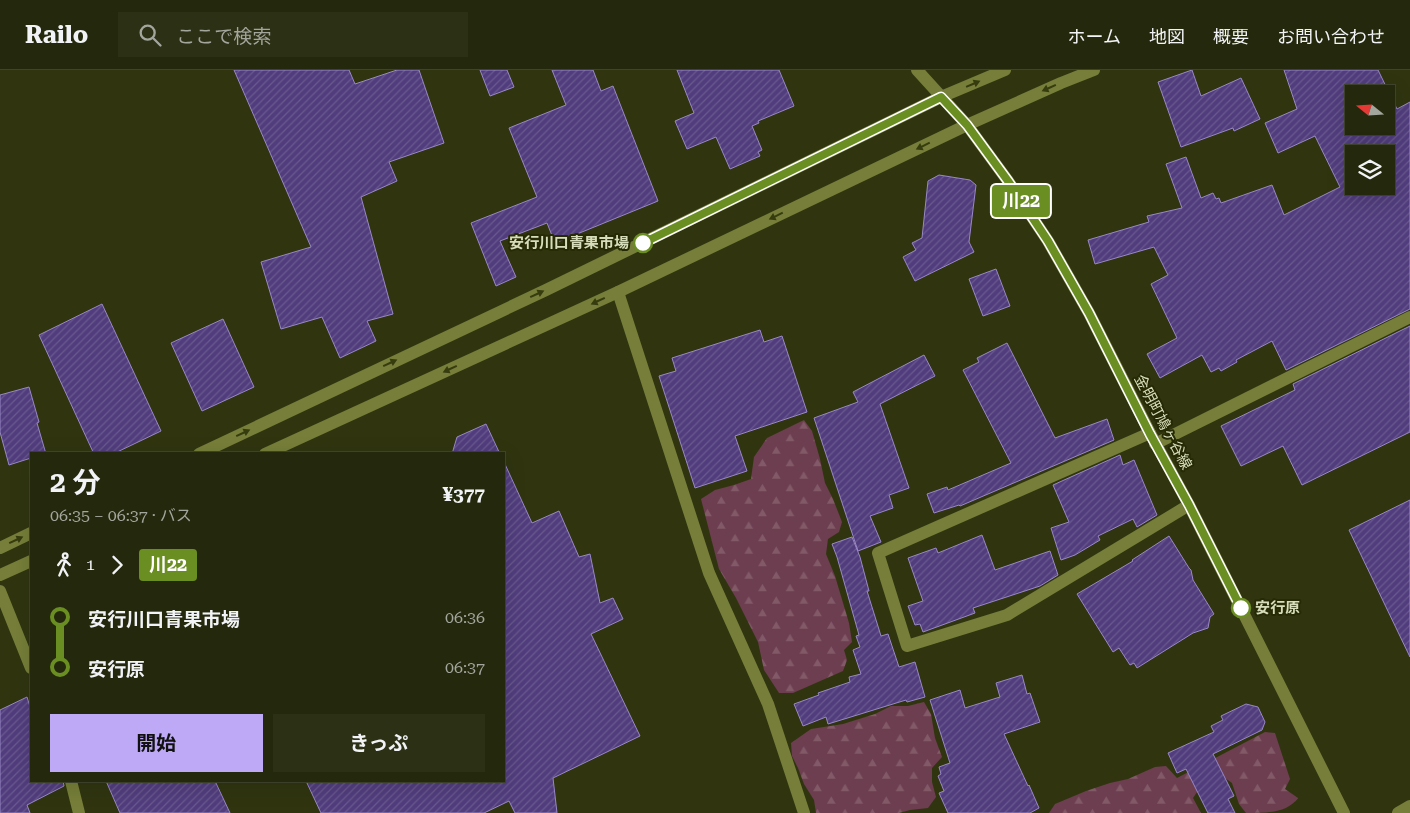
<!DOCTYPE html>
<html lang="ja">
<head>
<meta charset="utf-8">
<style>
	:root { --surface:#24280c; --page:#2c3015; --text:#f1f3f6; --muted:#a3a69d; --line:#41442d; --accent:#bda9f5 }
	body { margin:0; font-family:"Roboto Serif","Noto Sans JP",serif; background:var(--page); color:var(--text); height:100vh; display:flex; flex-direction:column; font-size:19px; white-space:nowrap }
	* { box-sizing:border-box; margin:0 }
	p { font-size:16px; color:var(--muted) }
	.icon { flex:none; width:28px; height:28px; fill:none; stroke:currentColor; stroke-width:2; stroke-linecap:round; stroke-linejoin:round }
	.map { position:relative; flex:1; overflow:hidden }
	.panel { position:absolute; left:30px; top:382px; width:475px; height:330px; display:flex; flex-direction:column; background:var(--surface); border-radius:0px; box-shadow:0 5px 20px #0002,0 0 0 1px var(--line) }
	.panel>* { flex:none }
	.badge { padding:0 10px; border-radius:4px; font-size:18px; line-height:32px }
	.needle { width:32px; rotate:288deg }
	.fabs { position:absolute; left:1345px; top:15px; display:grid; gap:10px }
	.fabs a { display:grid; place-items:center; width:50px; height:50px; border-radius:0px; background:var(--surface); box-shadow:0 5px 20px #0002,0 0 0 1px var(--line); font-size:25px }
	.map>.badge { position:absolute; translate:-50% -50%; box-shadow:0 0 0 2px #fff }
	.legs { display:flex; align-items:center; gap:8px; height:55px; padding:0 20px; font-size:16px }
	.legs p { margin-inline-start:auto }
	.headline { display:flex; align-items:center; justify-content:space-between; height:85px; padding:0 20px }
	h1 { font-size:28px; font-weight:700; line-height:38px }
	.button { display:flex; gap:10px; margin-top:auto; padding:10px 20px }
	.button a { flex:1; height:58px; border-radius:0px; background:var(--accent); color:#111; font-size:20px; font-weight:700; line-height:58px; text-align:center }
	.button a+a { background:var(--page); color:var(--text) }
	ul { padding:0 20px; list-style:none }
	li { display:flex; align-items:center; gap:18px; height:50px; font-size:19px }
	li i { display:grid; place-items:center; width:8px; height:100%; margin:0 6px; background:currentColor }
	li i::after { content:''; width:12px; height:12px; margin:-6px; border:4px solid; border-radius:50%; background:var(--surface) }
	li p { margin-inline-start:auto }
	li:first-child i { background:linear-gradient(#0000 50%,currentColor 0) }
	li:last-child i { background:linear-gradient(currentColor 50%,#0000 0) }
	header { display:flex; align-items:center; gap:30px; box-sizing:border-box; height:70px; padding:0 25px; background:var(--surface); border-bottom:1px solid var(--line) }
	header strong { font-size:24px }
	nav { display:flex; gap:28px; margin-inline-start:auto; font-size:18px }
	.search { width:350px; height:45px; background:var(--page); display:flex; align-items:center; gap:12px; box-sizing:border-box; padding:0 18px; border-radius:0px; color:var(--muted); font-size:19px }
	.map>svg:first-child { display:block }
	.forest { fill:url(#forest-firs) }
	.building { fill:url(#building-hatch); stroke:#9888c7; fill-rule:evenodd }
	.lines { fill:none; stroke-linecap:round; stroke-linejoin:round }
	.minor { stroke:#767e39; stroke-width:12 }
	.tertiary { stroke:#767e39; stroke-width:12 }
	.secondary { stroke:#767e39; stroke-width:12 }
	.oneway { fill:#373c0f }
	.line-1-casing { stroke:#fff; stroke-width:11 }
	.line-1 { stroke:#6b8e23; stroke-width:8 }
	.stop-1-dot { fill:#fff; stroke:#6b8e23; stroke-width:2.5 }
	.labels { text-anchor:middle; stroke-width:4; stroke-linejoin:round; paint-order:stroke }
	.stop-label { font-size:15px; font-weight:bold; fill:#d7ddba; stroke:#272b05; text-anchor:end }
	.street-label { font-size:15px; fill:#d7ddba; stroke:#272b05 }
</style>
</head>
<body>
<header>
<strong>Railo</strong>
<div class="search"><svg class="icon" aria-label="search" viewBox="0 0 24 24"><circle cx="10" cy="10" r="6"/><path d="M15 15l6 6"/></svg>ここで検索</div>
<nav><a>ホーム</a><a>地図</a><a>概要</a><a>お問い合わせ</a></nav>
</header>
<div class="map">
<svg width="1410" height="743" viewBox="0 0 1410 743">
	<defs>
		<pattern id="forest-firs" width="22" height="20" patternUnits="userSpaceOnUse" patternTransform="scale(1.25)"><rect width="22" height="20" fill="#6d3d50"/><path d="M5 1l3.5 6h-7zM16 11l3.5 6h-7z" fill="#815967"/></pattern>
		<pattern id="building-hatch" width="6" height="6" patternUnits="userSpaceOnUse" patternTransform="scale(1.25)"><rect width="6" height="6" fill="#513d7d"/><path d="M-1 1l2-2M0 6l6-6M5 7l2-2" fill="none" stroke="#69598d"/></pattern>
	</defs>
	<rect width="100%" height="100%" fill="#303510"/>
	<path class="forest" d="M 804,350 L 812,361 L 820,389 L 825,413 L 833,429 L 842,452 L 839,462 L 828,469 L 826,484 L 835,506 L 849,553 L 852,572 L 844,580 L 847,590 L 843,601 L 793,623 L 779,623 L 764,600 L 758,572 L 736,528 L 719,499 L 701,429 L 715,420 L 734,415 L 751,409 L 754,387 L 767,368 Z
		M 924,632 L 931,644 L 935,668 L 942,687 L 932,698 L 932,712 L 936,727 L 928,738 L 910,740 L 899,743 L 816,743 L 814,730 L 804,714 L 798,698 L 792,686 L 791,673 L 811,659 L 843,654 L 875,644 L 891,636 L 908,636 Z
		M 1265,662 L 1275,663 L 1290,709 L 1285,719 L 1298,728 C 1287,743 1267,743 1246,743 L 1239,734 L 1232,713 L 1225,708 L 1199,719 L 1193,728 L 1201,743 L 1049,743 L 1055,734 L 1086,721 L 1110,713 L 1128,709 L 1155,697 L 1166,696 L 1177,708 Z"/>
	<path class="building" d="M 234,0 L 349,0 L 355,14 L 397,0 L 419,0 L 444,73 L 389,92 L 397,111 L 361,127 L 393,244 L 367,251 L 376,271 L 340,288 L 322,247 L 281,259 L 261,192 L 311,177 Z
		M 480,0 L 507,0 L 514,17 L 490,26 Z
		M 552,0 L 593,0 L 601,21 L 613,16 L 658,131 L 555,173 L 547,153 L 500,171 L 516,207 L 496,216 L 471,153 L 537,127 L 509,58 L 566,35 Z
		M 677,0 L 779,0 L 794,36 L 758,51 L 759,53 L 752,56 L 762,80 L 758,82 L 760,86 L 730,99 L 716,67 L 687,79 L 675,51 L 694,43 Z
		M 1192,0 L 1201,26 L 1241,8 L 1260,49 L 1234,61 L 1233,58 L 1181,77 L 1158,12 Z
		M 1284,0 L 1378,0 L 1397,39 L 1410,32 L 1410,239 L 1286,300 L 1272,271 L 1236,290 L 1237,292 L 1221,301 L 1219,298 L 1211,302 L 1202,285 L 1160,308 L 1147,284 L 1177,268 L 1151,214 L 1168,205 L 1154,177 L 1095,194 L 1088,170 L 1149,152 L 1147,146 L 1182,138 L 1166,94 L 1186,87 L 1201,128 L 1213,123 L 1216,129 L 1219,128 L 1221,133 L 1272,115 L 1284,145 L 1340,117 L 1315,66 L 1278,83 L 1265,53 L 1297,39 ZM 1354,24 L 1386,24 L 1386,56 L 1354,56 ZM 1354,84 L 1386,84 L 1386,116 L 1354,116 Z
		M 939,105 L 970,110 L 976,115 L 969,172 L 974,182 L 915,211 L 903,187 L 916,180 L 912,173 L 922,168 L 928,111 Z
		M 996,199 L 1010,236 L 983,246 L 969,209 Z
		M 102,234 L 161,361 L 113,384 L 94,384 L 39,265 Z
		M 223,249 L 254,317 L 202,341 L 171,273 Z
		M 1410,256 L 1410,362 L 1302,415 L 1283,376 L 1241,396 L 1221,356 L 1295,320 L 1293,314 Z
		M 760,260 L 764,272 L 782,266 L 807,342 L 735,366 L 747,401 L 695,418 L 659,306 L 676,301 L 672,288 Z
		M 1007,273 L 1055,368 L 1107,349 L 1114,370 L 960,436 L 959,435 L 934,443 L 927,424 L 947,417 L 948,420 L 1011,393 L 963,300 L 979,292 L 977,288 Z
		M 924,285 L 935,306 L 880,334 L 909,418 L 889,425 L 893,438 L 870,446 L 881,472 L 858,481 L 814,348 L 858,332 L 853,322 Z
		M 29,317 L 39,352 L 37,353 L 46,384 L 31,384 L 31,388 L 9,395 L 0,362 L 0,325 Z
		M 486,354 L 500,384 L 452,384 L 457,367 Z
		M 1120,385 L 1123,395 L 1134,390 L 1157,445 L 1137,457 L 1133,449 L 1098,466 L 1100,470 L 1075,485 L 1061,490 L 1051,458 L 1069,452 L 1053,415 Z
		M 504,392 L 532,453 L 559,441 L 579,487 L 590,484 L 600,533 L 613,528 L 623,549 L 591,564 L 640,666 L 553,708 L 557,743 L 515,743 L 509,731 L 484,743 L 321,743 L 306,711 L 504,711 Z
		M 1410,430 L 1410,587 L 1349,460 Z
		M 982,465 L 995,500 L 1050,481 L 1058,505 L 1040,516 L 973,538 L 975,543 L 923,562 L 920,554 L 915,555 L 908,536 L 923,531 L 908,488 L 936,478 L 938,483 Z
		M 1169,466 L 1189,498 L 1191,500 L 1193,510 L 1214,544 L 1210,547 L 1208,558 L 1193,563 L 1137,598 L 1134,593 L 1130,595 L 1119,578 L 1113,582 L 1077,524 L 1133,491 L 1132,490 Z
		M 852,467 L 860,487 L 869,521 L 867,521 L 881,566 L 888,564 L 899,597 L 915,592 L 925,627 L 907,632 L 906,630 L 828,654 L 826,647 L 803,656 L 794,634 L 819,625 L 818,623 L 850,612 L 849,607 L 861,604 L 853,580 L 860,577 L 856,566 L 859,565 L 837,487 L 832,474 Z
		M 1022,605 L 1027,624 L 1030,623 L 1040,652 L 1004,664 L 1028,716 L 1029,715 L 1039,738 L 1030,743 L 948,743 L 939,723 L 944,721 L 938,706 L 941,704 L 939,697 L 950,693 L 930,630 L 960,620 L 965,638 L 1000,627 L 996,613 Z
		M 27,627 L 31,640 L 31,711 L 63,711 L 64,716 L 27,735 L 30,743 L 0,743 L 0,640 Z
		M 1246,634 L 1258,637 L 1265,652 L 1262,660 L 1213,684 L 1234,726 L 1228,729 L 1235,743 L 1208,743 L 1186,699 L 1177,703 L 1168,683 L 1214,662 L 1211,656 L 1223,650 L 1221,646 Z
		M 106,711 L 215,711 L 230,743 L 120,743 Z"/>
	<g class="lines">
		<path class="minor" d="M 618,222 L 709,503 L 768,634 L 804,743
			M 1150,363 L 878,483 L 907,576 L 1007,545 L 1189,435
			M 1155,374 L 1410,247
			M 0,521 L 31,598
			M 71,711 L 79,743
			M 1398,743 L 1410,736"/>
		<path class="tertiary" d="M 199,384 L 546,220 L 941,27 L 1005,0
			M 265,384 L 618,222 L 967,55 L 1061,13 L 1094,0
			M 0,478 L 31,463
			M 0,505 L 31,491"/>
		<path class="secondary" d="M 917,0 L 967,55 L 1008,111 L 1048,171 L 1089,243 L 1150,363 L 1189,435 L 1344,743"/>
	</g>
	<defs><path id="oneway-solid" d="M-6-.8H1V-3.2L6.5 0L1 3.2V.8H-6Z" transform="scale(1.25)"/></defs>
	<g class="oneway">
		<use href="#oneway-solid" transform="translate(973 14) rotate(-23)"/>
		<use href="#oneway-solid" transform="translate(1049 18) rotate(156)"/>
		<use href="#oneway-solid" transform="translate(923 76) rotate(154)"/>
		<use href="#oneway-solid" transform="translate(776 146) rotate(154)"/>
		<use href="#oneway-solid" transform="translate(537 224) rotate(-25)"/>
		<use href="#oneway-solid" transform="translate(598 231) rotate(155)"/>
		<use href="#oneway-solid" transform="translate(390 293) rotate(-25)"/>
		<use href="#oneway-solid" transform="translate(450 299) rotate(155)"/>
		<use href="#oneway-solid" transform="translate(243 363) rotate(-25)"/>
		<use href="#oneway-solid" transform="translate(16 470) rotate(-25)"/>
	</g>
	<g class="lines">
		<defs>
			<path id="line-1" d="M 643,173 L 941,27 L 967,55 L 1008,111 L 1048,171 L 1089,243 L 1150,364 L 1189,435 L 1241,538"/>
		</defs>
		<use href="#line-1" class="line-1-casing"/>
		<use href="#line-1" class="line-1"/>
	</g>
	<g class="stop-1-dot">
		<circle cx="643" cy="173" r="9"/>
		<circle cx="1241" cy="538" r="9"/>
	</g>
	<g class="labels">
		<g class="stop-label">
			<text x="629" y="178">安行川口青果市場</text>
			<text x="1255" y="543" text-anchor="start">安行原</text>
		</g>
		<g class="street-label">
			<text transform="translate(1163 352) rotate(62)" y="5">金明町鳩ヶ谷線</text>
		</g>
	</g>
</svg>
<div class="fabs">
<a><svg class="needle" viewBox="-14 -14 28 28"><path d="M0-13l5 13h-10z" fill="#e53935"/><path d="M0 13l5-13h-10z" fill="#a3a69d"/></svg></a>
<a><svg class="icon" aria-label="layers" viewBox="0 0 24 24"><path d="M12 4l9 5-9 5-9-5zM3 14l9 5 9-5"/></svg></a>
</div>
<b class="badge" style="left:1021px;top:131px;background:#6b8e23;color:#fff">川22</b>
<section class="panel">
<div class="headline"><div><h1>2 分</h1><p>06:35 – 06:37 · バス</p></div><b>¥377</b></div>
<div class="legs"><svg class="icon" aria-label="walk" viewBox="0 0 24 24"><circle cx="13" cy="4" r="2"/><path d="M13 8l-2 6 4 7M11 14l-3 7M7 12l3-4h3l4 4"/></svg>1<svg class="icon" aria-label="forward" viewBox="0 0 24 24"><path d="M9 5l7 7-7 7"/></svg><b class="badge" style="background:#6b8e23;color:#fff">川22</b></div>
<ul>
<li><i style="color:#6b8e23"></i><b>安行川口青果市場</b><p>06:36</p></li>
<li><i style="color:#6b8e23"></i><b>安行原</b><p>06:37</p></li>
</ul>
<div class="button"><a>開始</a><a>きっぷ</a></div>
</section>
</div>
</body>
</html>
